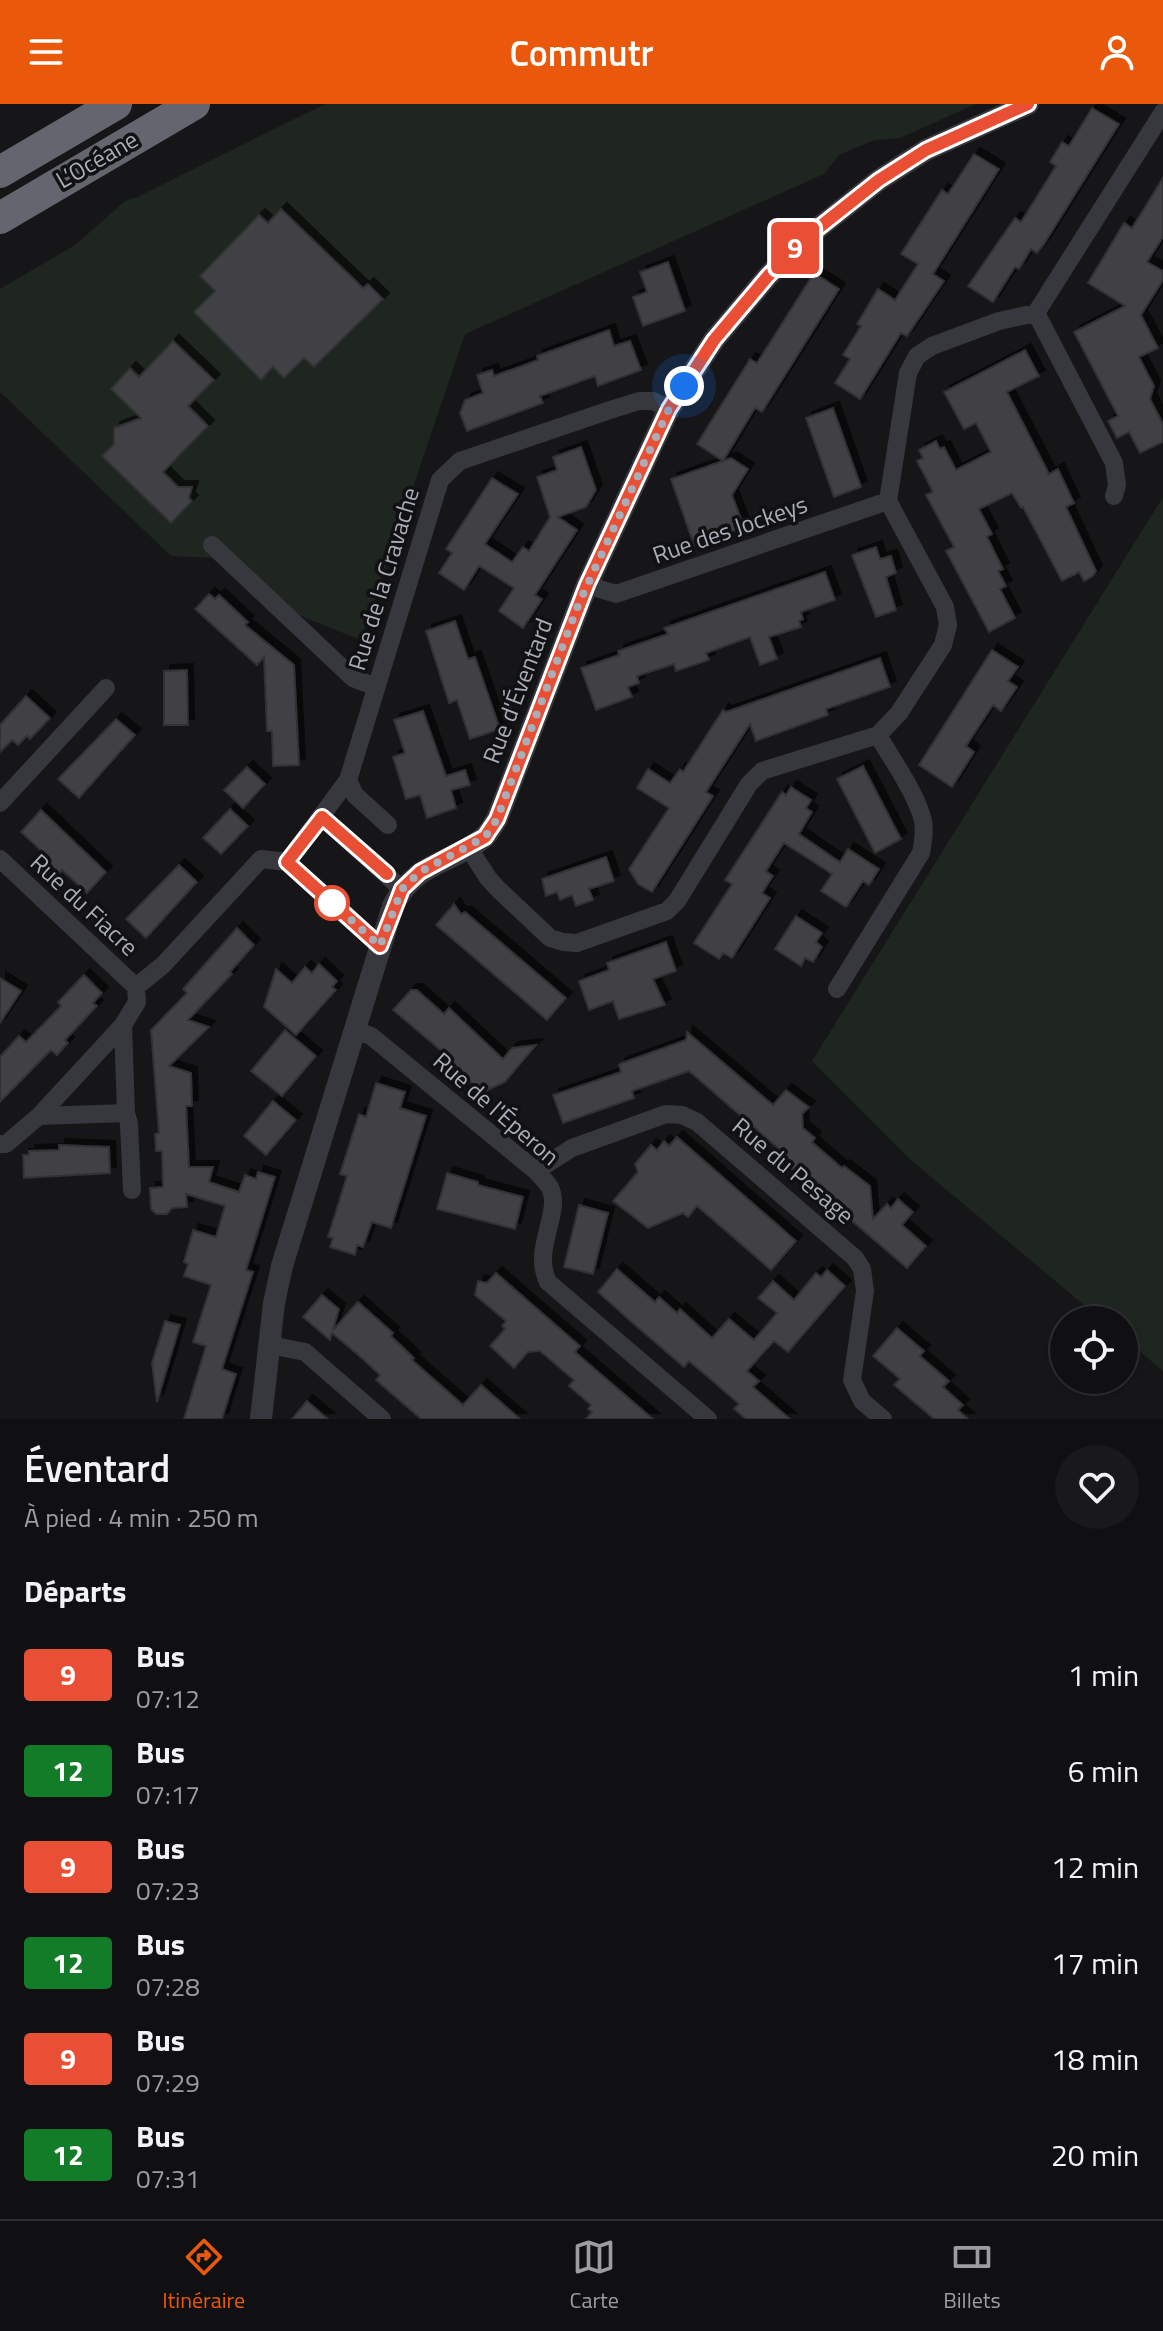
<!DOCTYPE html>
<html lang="fr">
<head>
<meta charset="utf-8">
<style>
	:root { --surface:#101012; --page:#19191b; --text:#f1f3f6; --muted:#9c9d9f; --line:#303032; --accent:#ea580c }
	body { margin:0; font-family:"Titillium Web",sans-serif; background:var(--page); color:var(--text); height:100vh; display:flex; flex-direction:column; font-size:30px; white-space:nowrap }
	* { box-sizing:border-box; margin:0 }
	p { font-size:26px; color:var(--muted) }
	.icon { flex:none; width:44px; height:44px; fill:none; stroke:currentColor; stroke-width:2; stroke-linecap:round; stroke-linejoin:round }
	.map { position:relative; height:1315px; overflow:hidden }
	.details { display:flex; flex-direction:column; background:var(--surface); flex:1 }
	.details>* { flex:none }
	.badge { padding:0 16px; border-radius:6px; font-size:28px; line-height:52px }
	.fabs { position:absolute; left:1050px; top:1202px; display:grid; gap:16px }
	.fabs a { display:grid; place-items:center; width:88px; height:88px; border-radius:50%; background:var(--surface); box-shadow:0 2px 6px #0004,0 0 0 2px var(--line); font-size:40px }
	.you { position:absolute; width:40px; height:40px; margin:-20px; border:6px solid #fff; border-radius:50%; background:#1a73e8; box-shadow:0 0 0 12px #1a73e833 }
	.map>.badge { position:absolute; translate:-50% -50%; box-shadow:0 0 0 4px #fff }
	h2 { padding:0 24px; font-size:30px; line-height:72px }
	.round { display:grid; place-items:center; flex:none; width:84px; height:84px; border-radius:42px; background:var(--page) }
	.overview { display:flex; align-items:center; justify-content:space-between; height:136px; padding:0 24px }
	h1 { font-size:38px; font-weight:600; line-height:60px }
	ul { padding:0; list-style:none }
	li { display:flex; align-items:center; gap:24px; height:96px; padding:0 24px }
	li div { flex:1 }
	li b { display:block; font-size:30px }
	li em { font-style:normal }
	li .badge { min-width:88px; font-weight:700; text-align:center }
	header { display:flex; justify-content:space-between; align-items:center; height:104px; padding:0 24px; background:var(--accent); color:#fff; font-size:36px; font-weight:600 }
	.menu { display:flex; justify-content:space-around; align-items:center; height:112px; border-top:2px solid var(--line); background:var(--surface); font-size:22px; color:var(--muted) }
	.menu a { display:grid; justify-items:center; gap:4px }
	.menu .selected { color:var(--accent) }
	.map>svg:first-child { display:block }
	.green { fill:#1e261f }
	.building { fill:#404145; stroke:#303034; stroke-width:2; filter:url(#shadow) }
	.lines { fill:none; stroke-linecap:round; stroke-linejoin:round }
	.minor { stroke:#37383d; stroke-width:18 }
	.tertiary { stroke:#37383d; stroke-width:22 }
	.motorway { stroke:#63666e; stroke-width:32 }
	.line-casing { stroke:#fff; stroke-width:18 }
	.line { stroke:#e94f35; stroke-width:12 }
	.walk { stroke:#a8adb8; stroke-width:8; stroke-dasharray:0 14.4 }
	.stop-dot { fill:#fff; stroke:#e94f35; stroke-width:4 }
	.labels { text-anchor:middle; stroke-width:7; stroke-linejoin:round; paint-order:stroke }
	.street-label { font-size:24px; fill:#a8adb8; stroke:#111113 }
</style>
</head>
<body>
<header><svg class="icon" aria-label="menu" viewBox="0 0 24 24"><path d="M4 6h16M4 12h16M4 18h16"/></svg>Commutr<svg class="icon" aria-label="person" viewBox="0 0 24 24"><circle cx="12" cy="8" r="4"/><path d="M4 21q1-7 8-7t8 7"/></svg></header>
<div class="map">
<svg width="1163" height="1315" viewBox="0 0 1163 1315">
	<defs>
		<filter id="shadow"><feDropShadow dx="6" dy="-6" stdDeviation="0" flood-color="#0009"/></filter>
	</defs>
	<rect width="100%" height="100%" fill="#161618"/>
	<path class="green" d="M 325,0 L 976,0 L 900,34 L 874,36 L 839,51 L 824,70 L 465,230 L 361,536 L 303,513 L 215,454 L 171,452 L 0,288 L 0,185 L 75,141 L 125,97 L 137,93 Z
		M 1163,393 L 1163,1267 L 1124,1234 L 1124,1216 L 1102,1216 L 912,1057 L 812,957 Z"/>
	<path class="building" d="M 1092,4 L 1119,20 L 1044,140 L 1037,149 L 1031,145 L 1019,165 L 1015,163 L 993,198 L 968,182 L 1015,114 L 1021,118 L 1056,62 L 1050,58 L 1062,38 L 1069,42 Z
		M 974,50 L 999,65 L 933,170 L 944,177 L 907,232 L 901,229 L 860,295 L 835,279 L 850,255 L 843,251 L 861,222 L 857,220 L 878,185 L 895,196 L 918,160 L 901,150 L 942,86 L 948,90 Z
		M 1163,74 L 1163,133 L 1147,158 L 1163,167 L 1163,176 L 1141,211 L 1158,244 L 1139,253 L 1154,282 L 1150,295 L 1163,320 L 1163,338 L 1140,349 L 1129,328 L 1117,334 L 1108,317 L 1118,312 L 1074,228 L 1125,202 L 1088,179 L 1124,119 L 1132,124 Z
		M 281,105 L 363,184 L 368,180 L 383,195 L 314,263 L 304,254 L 284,274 L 273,263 L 261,276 L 194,208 L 215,187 L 200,172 L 259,111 L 268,119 Z
		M 668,158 L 685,207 L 643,222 L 633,193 L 647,188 L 640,168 Z
		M 814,169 L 839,185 L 762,308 L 755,304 L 723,357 L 697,340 L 750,255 L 757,259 Z
		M 609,226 L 614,242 L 630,237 L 641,266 L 598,282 L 595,272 L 540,292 L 543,299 L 467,327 L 460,309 L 465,296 L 483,289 L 477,271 L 492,266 L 494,272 L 538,256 L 537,252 Z
		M 173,237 L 214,276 L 188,302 L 208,322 L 163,368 L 178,383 L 192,383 L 189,394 L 192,397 L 171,419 L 102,352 L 114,340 L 114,324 L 141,314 L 111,285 L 130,264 L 139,273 Z
		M 1025,246 L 1039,272 L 1007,288 L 1049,370 L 1058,365 L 1074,399 L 1066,403 L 1096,467 L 1093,472 L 1084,477 L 1079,468 L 1062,477 L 1023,403 L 1021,404 L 1012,389 L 979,405 L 992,430 L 987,433 L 1003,465 L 998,467 L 1006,482 L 1000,485 L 1015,514 L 989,528 L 946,447 L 954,443 L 926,391 L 933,388 L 917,357 L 923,354 L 919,346 L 936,337 L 940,345 L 944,343 L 956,366 L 991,348 L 976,319 L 964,325 L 944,288 Z
		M 833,304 L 861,383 L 834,393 L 806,314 Z
		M 581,343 L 596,386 L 586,403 L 558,413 L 577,426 L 535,491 L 542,495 L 523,524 L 499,507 L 514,484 L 479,462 L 464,486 L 439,469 L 452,449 L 446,445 L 492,374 L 518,390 L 485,440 L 512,458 L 523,443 L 529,447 L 550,413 L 537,373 L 557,366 L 553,353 Z
		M 731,354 L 748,365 L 732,391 L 744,423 L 694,441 L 671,375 Z
		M 876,443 L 880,455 L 891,452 L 896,469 L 886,473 L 896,506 L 876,513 L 852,451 Z
		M 825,468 L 835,496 L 801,508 L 803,515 L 799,517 L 801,523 L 769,533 L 777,555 L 760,561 L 750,533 L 706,549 L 709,556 L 676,567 L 674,560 L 637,572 L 639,579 L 628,583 L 632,593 L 596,606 L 581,564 L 619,551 L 618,547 L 668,530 L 664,524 Z
		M 209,490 L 215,495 L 219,491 L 248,518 L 245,521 L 294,561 L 299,661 L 273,662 L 272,627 L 267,627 L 264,553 L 257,561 L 195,505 Z
		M 455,517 L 468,555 L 475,553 L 500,625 L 470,635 L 457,596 L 449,599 L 426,527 Z
		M 992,546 L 1018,563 L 1008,577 L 1017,583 L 1001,607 L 993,601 L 966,642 L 974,648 L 952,683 L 919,661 Z
		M 880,554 L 890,583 L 826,605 L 828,611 L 756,637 L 750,620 L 706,688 L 713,692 L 652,788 L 638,780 L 629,765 L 669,704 L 637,684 L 648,665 L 670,679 L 680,665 L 683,668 L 723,606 L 726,608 Z
		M 187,566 L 188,621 L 164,621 L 164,567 Z
		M 26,592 L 50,614 L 30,635 L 27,632 L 18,641 L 12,636 L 0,648 L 0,621 Z
		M 423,607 L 446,672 L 465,666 L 470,681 L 451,686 L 456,704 L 427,714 L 420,691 L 406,695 L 393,653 L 405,649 L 394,616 Z
		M 116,615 L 135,631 L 79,694 L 58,675 Z
		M 863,662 L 901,735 L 875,749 L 837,675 Z
		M 247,663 L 265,680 L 243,704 L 224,686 Z
		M 791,683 L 811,696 L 806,704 L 812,708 L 799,730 L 840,758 L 848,745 L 879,765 L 869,781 L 863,777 L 846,803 L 821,787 L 832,770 L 784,739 L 766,767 L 773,772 L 762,789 L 770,794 L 732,854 L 723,849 L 719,855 L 694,839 L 732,780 L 725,776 L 782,688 L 786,691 Z
		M 230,705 L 248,722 L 221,750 L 203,734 Z
		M 41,706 L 106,768 L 87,789 L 62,766 L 59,770 L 43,755 L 46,751 L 21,728 Z
		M 606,753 L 614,777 L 589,785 L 593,796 L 576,802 L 572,791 L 560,796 L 557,788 L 546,792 L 542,775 Z
		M 179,761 L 197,778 L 146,834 L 126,815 Z
		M 454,800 L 461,810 L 465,808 L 566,894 L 547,916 L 436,821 Z
		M 796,812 L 822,829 L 816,838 L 822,843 L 813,858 L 805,854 L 801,862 L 775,845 Z
		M 237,824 L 254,841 L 230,868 L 232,870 L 188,916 L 209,923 L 169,962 L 191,969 L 192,1002 L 186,1002 L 189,1063 L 213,1063 L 209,1078 L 239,1088 L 245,1071 L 256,1075 L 258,1068 L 275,1073 L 246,1166 L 253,1168 L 222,1265 L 236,1270 L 222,1315 L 184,1315 L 206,1242 L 193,1238 L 211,1181 L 184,1172 L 188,1160 L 184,1158 L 193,1126 L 216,1133 L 225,1102 L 186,1090 L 187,1103 L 172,1104 L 167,1110 L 156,1110 L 151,1105 L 150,1084 L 163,1083 L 162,1047 L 156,1047 L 155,1030 L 159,1029 L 151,926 L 187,889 L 183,885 Z
		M 666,838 L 676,867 L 653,875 L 665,901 L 619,915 L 613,897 L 589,906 L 579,877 L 609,866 L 607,859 Z
		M 319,860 L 337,877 L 332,883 L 336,886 L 296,931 L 264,903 L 276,865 L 292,879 L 305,863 L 312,869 Z
		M 84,871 L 102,889 L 93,899 L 97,902 L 65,936 L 68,939 L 57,951 L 51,946 L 0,998 L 0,953 L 19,932 L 26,938 L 61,902 L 58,898 Z
		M 0,874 L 21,887 L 0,919 Z
		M 411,886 L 417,886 L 444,910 L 449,904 L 503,955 L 512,944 L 536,941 L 505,978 L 483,988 L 448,959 L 451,955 L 393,906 Z
		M 285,926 L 316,952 L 282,992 L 251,967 Z
		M 687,928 L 773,1001 L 786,986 L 809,1003 L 802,1010 L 803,1024 L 815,1034 L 812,1038 L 842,1064 L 844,1062 L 870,1082 L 873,1115 L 887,1100 L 891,1104 L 898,1095 L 913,1108 L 902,1121 L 926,1142 L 907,1164 L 836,1103 L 840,1098 L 802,1065 L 798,1070 L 783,1057 L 787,1052 L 689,967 L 632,987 L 634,994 L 563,1019 L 553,991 L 621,968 L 619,961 L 622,959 L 686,936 Z
		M 376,979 L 405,988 L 400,1004 L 426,1012 L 391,1124 L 372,1118 L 363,1143 L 357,1141 L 355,1151 L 330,1143 L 333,1134 L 328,1133 L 347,1072 L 340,1070 L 359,1010 L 366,1013 Z
		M 273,997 L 296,1016 L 266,1051 L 244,1032 Z
		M 677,1033 L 796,1137 L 771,1166 L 697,1102 L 688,1113 L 683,1109 L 648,1124 L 613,1097 L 638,1068 L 635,1060 L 651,1041 L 657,1046 L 664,1037 L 669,1042 Z
		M 59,1041 L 109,1043 L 110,1069 L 24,1074 L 23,1051 L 29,1051 L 29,1047 L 59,1046 Z
		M 447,1069 L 478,1078 L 478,1081 L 523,1093 L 515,1125 L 437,1105 Z
		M 579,1101 L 608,1109 L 593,1170 L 564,1163 Z
		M 617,1165 L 655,1198 L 659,1193 L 677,1209 L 680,1205 L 712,1234 L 729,1215 L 754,1236 L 777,1209 L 758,1194 L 773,1177 L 794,1196 L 816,1169 L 821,1173 L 827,1166 L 845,1182 L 788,1248 L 774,1237 L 747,1267 L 759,1277 L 753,1283 L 790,1315 L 746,1315 L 734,1305 L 739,1300 L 715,1279 L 689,1257 L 684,1263 L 635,1221 L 598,1188 Z
		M 496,1169 L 580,1242 L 575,1248 L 653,1315 L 586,1315 L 592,1308 L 588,1305 L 591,1301 L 569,1282 L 574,1276 L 540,1247 L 528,1248 L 514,1264 L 490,1242 L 505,1225 L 502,1222 L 506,1217 L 475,1191 L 478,1177 L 487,1179 Z
		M 322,1191 L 339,1205 L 333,1226 L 358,1198 L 393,1229 L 391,1232 L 414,1254 L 412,1256 L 463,1301 L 481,1281 L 520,1315 L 421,1315 L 376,1276 L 380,1271 L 364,1256 L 332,1229 L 330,1236 L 303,1213 Z
		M 165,1217 L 180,1221 L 157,1298 L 152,1259 Z
		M 897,1224 L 924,1247 L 920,1252 L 949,1277 L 943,1283 L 963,1301 L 958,1306 L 968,1315 L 934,1315 L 894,1281 L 900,1275 L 873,1252 Z
		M 307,1297 L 328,1315 L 292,1315 Z"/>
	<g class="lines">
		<path class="minor" d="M 1036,209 L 1114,359 L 1117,381 L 1114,392
			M 212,441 L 353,574 L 376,583
			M 587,481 L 616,490 L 888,397
			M 0,699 L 106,584
			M 322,713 L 402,785
			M 388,721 L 355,691 L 348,676 L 440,376 L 460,357 L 610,306 L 639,297 L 653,297 L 669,305
			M 468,743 L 488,774 L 498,785 L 550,834 L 563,838 L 577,839 L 667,807 L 677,797 L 749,680 L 762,667 L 878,631 L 899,609 L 943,541 L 948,521 L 945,503 L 888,397 L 908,269 L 917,252 L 932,242 L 999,217 L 1036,209 L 1163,8
			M 0,755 L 136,883
			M 287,758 L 348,676
			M 136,883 L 163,861 L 261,755 L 287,758 L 380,842
			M 837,885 L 921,749 C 923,739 925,728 923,717 C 917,690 892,656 878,631
			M 355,926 L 371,932 L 536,1067 C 540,1072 546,1077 549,1082 C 564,1107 531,1144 548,1178 L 708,1315
			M 126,1009 L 129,1020 L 132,1086
			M 39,1012 L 123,921
			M 0,1040 L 6,1040 L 39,1012 L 126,1009 L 123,921 L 137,898 L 136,883
			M 536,1067 L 572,1044 L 666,1010 L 682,1011 L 697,1018 L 855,1154 L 862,1165 L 865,1187 L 852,1276 L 862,1297 L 883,1315
			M 270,1241 L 305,1248 L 382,1315"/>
		<path class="tertiary" d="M 261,1315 L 274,1199 L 282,1162 L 393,802 C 415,758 448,761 482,735 C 489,730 493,721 497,715 L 587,481 L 669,305 L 714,236 L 768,172 L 807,133 L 879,76 L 926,46 L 1028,0"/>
		<path class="motorway" d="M 0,68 L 116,0
			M 0,114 L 194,0"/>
	</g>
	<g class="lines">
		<defs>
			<path id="line" d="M 387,770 L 322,713 L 287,758 L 380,842 L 402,785 L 420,768 L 485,733 L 497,715 L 587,481 L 669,305 L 714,236 L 768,172 L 807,133 L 879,76 L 926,46 L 1028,0"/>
		</defs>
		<use href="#line" class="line-casing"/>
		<use href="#line" class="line"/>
		<path class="walk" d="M 332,799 L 326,793 L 380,842 L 402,785 L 420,768 L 485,733 L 497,715 L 579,499 L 669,305 L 684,282"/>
	</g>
	<circle class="stop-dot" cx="332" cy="799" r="16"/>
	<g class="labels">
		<g class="street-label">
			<text transform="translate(97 56) rotate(-30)" y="8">L’Océane</text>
			<text transform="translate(730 426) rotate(-19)" y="8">Rue des Jockeys</text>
			<text transform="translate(384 475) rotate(-73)" y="8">Rue de la Cravache</text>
			<text transform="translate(518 587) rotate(-69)" y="8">Rue d'Éventard</text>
			<text transform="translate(84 801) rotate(43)" y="8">Rue du Fiacre</text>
			<text transform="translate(496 1005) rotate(41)" y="8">Rue de l'Éperon</text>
			<text transform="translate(793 1067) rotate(40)" y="8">Rue du Pesage</text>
		</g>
	</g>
</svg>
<div class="fabs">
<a><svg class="icon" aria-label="locate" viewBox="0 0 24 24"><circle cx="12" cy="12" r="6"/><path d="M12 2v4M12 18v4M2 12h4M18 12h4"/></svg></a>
</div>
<div class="you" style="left:684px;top:282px"></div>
<b class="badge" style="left:795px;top:144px;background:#e94f35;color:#fff">9</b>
</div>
<section class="details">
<div class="overview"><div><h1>Éventard</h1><p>À pied · 4 min · 250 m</p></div><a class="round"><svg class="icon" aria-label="heart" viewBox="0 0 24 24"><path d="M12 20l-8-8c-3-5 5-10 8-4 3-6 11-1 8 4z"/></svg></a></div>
<h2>Départs</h2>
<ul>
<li><span class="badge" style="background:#e94f35;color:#fff">9</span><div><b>Bus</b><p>07:12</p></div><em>1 min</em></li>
<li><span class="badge" style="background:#127c29;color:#fff">12</span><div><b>Bus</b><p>07:17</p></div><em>6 min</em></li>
<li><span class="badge" style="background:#e94f35;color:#fff">9</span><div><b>Bus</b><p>07:23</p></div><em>12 min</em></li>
<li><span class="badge" style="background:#127c29;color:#fff">12</span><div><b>Bus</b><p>07:28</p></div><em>17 min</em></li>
<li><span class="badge" style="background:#e94f35;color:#fff">9</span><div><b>Bus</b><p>07:29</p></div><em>18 min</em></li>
<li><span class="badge" style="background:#127c29;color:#fff">12</span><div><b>Bus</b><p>07:31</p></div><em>20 min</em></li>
</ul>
</section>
<nav class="menu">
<a class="selected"><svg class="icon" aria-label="directions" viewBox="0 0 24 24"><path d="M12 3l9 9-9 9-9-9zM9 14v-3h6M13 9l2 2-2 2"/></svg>Itinéraire</a>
<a><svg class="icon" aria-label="map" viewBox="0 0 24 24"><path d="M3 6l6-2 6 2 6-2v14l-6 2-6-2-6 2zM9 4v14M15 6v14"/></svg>Carte</a>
<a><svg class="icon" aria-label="tickets" viewBox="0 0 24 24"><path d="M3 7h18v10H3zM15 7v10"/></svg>Billets</a>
</nav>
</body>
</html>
